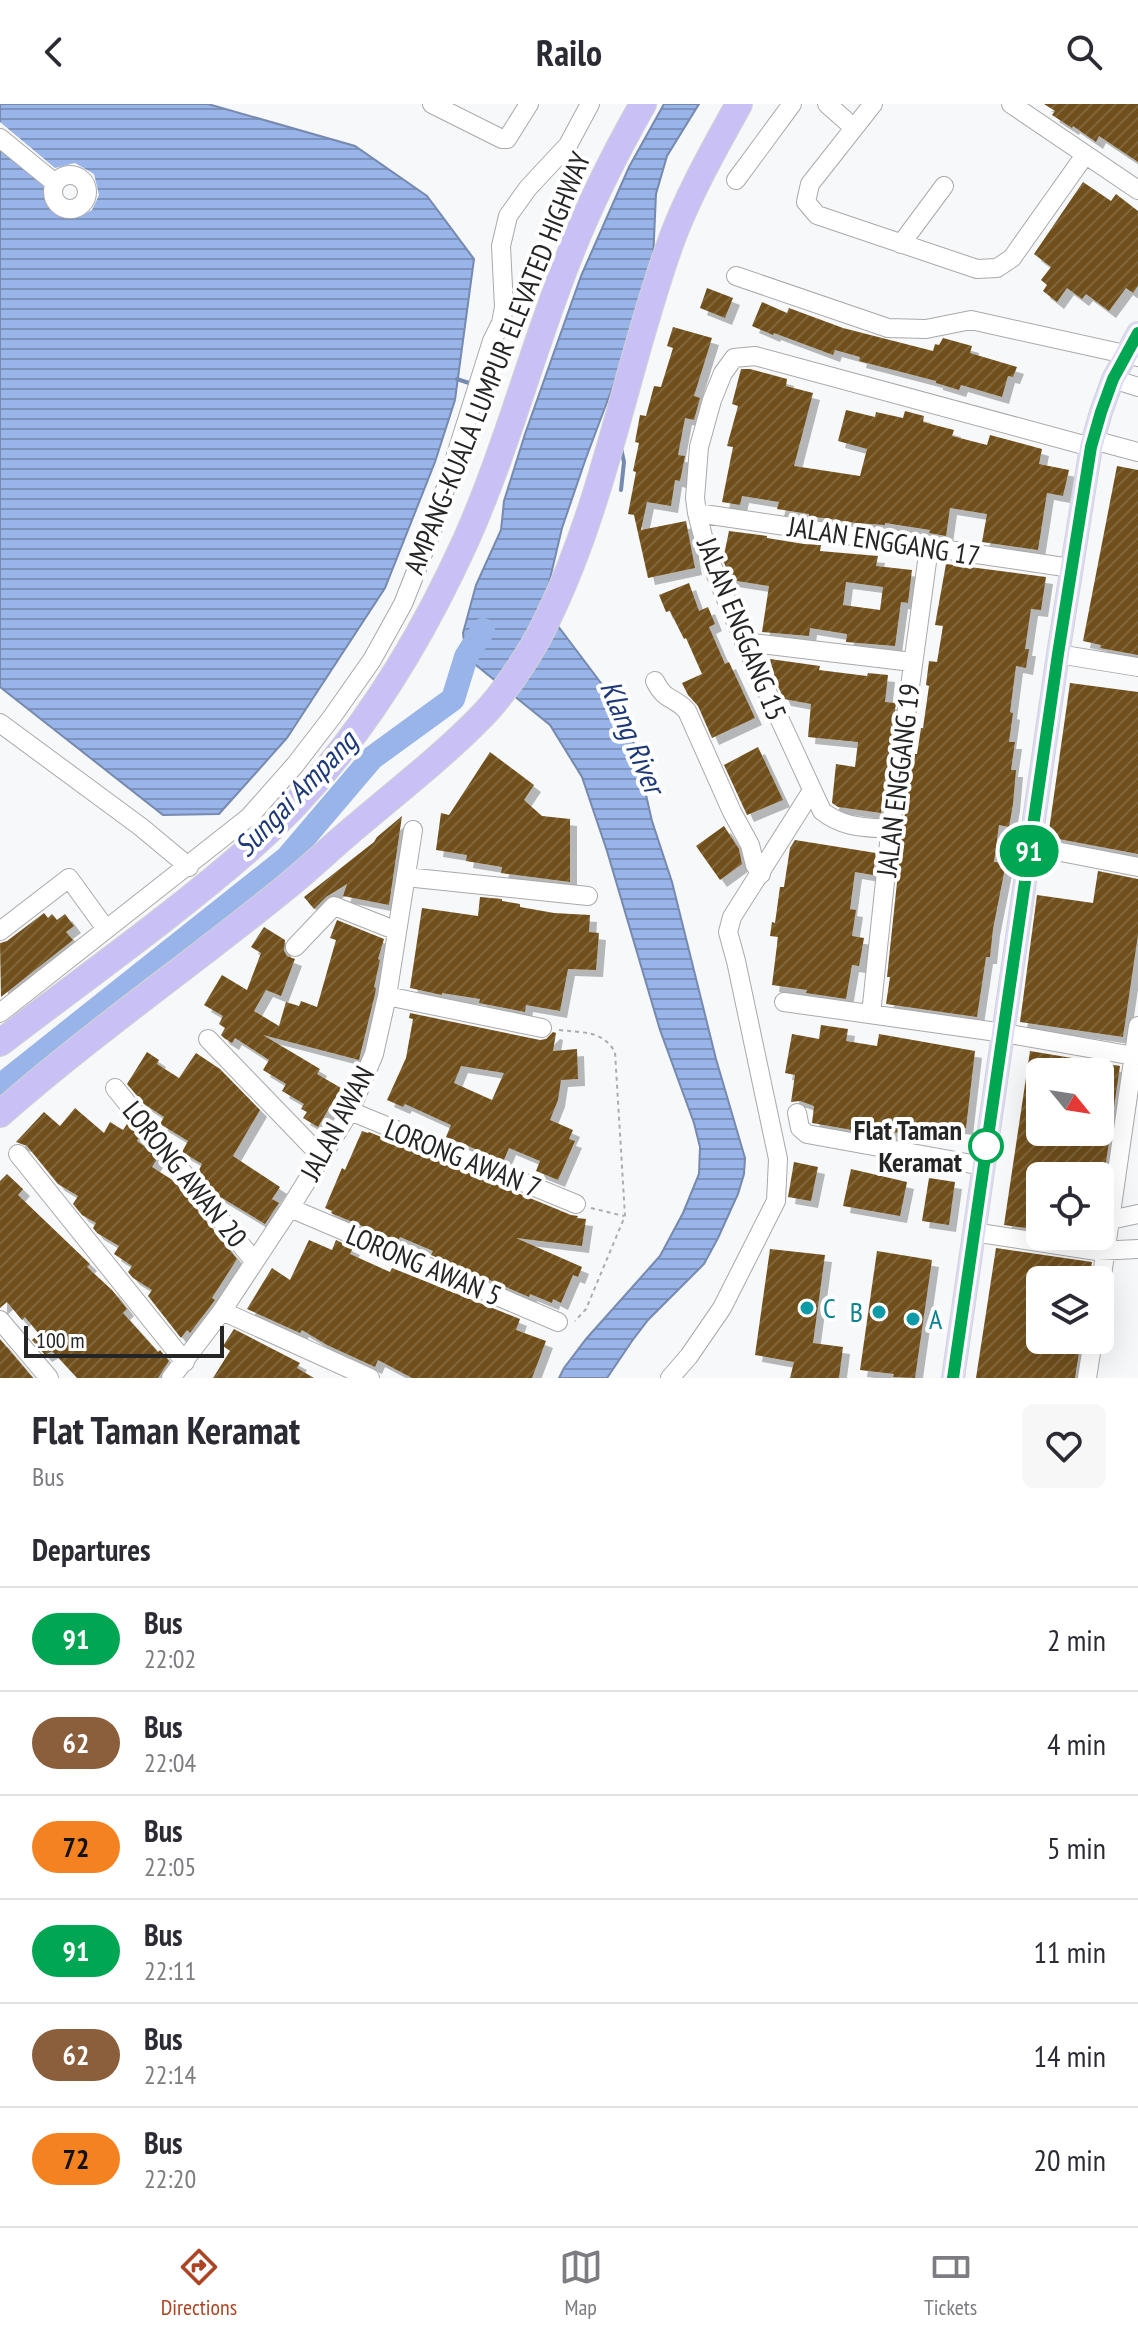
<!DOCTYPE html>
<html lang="en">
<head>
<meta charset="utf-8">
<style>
	:root { --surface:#fff; --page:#f7f7f7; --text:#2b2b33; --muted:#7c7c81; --line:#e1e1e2; --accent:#ad4524 }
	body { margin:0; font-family:"PT Sans Narrow",sans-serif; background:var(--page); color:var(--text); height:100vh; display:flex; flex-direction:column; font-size:30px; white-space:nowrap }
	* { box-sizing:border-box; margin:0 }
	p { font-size:26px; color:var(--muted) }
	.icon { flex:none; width:44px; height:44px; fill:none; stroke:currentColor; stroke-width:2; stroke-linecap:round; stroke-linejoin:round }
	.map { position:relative; height:1274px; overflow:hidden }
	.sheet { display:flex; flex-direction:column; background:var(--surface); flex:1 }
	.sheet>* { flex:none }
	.badge { padding:0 16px; border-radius:26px; font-size:28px; line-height:52px }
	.needle { width:52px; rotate:120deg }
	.tools { position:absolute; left:1026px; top:954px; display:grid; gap:16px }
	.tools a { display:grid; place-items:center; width:88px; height:88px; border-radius:12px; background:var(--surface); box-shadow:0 8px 32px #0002; font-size:40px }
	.scale { position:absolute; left:24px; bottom:20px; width:200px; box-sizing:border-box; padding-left:8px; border:4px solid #252525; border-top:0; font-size:22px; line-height:28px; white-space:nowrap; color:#252525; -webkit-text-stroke:6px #fff; paint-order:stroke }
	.map>.badge { position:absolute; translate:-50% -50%; box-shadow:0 0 0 4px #fff }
	h2 { padding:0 32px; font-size:30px; line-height:72px }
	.round { display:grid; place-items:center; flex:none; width:84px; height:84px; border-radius:12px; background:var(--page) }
	.headline { display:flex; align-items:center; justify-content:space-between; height:136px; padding:0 32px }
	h1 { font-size:38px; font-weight:700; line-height:60px }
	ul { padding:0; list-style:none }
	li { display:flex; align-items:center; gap:24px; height:104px; padding:0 32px; border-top:2px solid var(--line) }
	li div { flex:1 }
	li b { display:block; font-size:30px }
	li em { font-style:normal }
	li .badge { min-width:88px; font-weight:700; text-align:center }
	header { display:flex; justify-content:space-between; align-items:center; height:104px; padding:0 32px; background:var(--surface); font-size:36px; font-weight:700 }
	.tabs { display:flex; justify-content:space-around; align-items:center; height:112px; border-top:2px solid var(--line); background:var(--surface); font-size:22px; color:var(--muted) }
	.tabs a { display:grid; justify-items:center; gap:4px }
	.tabs .selected { color:var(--accent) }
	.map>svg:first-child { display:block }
	.water { fill:url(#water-rules); stroke:#7689ae; stroke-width:2 }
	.pier { fill:#f7f8f9 }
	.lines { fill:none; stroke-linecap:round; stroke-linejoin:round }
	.stream { stroke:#7689ae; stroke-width:4 }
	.river { stroke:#99b4e8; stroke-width:24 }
	.building { fill:url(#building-hatch); fill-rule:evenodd; filter:url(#shadow) }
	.minor-casing { stroke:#a9a9ab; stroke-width:20 }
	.major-casing { stroke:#d3d3d3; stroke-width:24 }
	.highway-casing { stroke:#d3d3d3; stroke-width:28 }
	.path { stroke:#abacac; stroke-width:2; stroke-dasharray:4 4; stroke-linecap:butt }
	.minor { stroke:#fff; stroke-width:18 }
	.major { stroke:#dfdaf9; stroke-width:22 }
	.highway { stroke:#c9c1f5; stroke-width:26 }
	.line-casing { stroke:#fff; stroke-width:18 }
	.line { stroke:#00a651; stroke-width:12 }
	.stop-dot { fill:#fff; stroke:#00a651; stroke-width:4 }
	.culture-dot { fill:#0f9aa8; stroke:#fff; stroke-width:3 }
	.labels { text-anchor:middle; stroke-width:8; stroke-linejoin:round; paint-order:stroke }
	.street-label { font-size:28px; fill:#252525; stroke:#fff }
	.stop-label { font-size:28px; font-weight:bold; fill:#252525; stroke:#fff; text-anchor:end }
	.culture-label { font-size:28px; fill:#0d838f; stroke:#fff; text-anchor:start }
	.water-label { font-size:30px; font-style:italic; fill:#1e3977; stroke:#fff }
</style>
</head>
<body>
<header><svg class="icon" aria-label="back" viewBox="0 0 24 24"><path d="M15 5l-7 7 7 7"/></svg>Railo<svg class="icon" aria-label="search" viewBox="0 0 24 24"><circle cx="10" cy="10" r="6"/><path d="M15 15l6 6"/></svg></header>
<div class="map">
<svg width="1138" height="1274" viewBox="0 0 1138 1274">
	<defs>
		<pattern id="water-rules" width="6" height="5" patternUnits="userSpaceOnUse" patternTransform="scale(2)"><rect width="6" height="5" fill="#99b4e8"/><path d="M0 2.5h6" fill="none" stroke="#7d92bc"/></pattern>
		<pattern id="building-hatch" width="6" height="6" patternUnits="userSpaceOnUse" patternTransform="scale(2)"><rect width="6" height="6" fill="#71501b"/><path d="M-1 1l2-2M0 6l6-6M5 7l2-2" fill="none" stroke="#80663c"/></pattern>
		<filter id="shadow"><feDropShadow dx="7" dy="7" stdDeviation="0" flood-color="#0004"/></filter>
	</defs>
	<rect width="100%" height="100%" fill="#f7f8f9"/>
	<path class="water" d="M 0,0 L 208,0 L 355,42 L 427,92 L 474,155 L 455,296 L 435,358 L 385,484 L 287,634 L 219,710 L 163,711 L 0,583 Z
		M 664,0 L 699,0 L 667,52 L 656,90 L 653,157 L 630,237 L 586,354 L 562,424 L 545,496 L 552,514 L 610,591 L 628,621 L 635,643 L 652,717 L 672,778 L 716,955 L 745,1054 L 744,1070 L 738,1090 L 718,1134 L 704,1160 L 648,1216 L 632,1237 L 607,1274 L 559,1274 L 564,1264 L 586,1235 L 660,1152 L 683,1109 L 699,1070 L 700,1043 L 694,1019 L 660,926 L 607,747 L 582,673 L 550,621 L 466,553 L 463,529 L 476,481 L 501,426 L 504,397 L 525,330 L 581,172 L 629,63 Z"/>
	<path class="pier" d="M 0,18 L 55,64 L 75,59 L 94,70 L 99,91 L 92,106 L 77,114 L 61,113 L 45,96 L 45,78 L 0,42 Z"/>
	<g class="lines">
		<path class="stream" d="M 457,275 L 469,279
			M 621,386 L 624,358 L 621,344"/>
		<path class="river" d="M 0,982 L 287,754 L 372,654 L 453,595 L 466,553 L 483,526"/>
	</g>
	<path class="building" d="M 1044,0 L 1138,0 L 1138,58 L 1099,32 L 1096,38 L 1073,22 L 1072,24 L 1052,11 L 1055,7 Z
		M 1083,78 L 1111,97 L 1116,90 L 1138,107 L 1138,182 L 1133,189 L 1126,184 L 1109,207 L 1086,190 L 1082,195 L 1067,184 L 1057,198 L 1043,187 L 1047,181 L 1041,176 L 1051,163 L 1034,150 Z
		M 707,184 L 733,194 L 725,214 L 700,204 Z
		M 762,198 L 787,209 L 789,204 L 843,224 L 933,247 L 935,240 L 939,241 L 943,234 L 972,242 L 970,249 L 1017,263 L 1013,273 L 1008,272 L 1002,293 L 961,281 L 959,286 L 936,279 L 936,277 L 859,257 L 860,253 L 835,246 L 833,251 L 774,229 L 773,231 L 752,222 Z
		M 673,223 L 712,234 L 694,292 L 700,294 L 694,316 L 685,314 L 678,351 L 685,352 L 680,377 L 675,376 L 671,402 L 647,398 L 641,426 L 686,417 L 695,464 L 648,474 L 634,411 L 628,410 L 636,368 L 633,367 L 639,339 L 635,338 L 640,311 L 646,312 L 654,282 L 661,283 L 673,244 L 667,242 Z
		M 741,265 L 750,265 L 787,275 L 786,282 L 813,289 L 794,362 L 860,372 L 867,345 L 838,337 L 846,306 L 875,313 L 876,308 L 903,314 L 905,307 L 924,312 L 923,318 L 954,326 L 952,332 L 987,341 L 990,331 L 1042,345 L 1039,360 L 1069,366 L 1063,392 L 1047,389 L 1038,446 L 982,438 L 987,410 L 950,404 L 946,432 L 929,429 L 930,426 L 885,419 L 885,421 L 856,419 L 809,412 L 809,410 L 777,405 L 779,398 L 742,392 L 740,401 L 722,398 L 733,343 L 727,342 L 738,302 L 732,300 Z
		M 1117,362 L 1138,366 L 1138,551 L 1100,544 L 1101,541 L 1083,537 Z
		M 729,427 L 767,432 L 767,434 L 804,440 L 821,441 L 820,447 L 878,452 L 876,462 L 912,466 L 908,499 L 901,498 L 895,542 L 846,538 L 847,530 L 810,524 L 809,532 L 762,528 L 769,482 L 731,476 L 723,456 ZM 846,478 L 883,483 L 880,506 L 843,501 Z
		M 946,460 L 1046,473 L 1041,506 L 1031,505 L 1025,545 L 1029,545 L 1026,564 L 1016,562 L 1010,608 L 1013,609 L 1009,638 L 1015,638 L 1011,666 L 1016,666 L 1013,700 L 1009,723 L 999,721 L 994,758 L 1006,759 L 993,825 L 990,853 L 986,853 L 977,913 L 886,900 L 890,873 L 887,873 L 902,731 L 913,650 L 917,650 L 921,624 L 923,624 L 929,582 L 926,581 L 929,557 L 937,558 L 943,522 L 935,521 Z
		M 689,479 L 699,507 L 708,503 L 715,520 L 709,523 L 725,560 L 729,558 L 755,614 L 712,634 L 698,602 L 688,591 L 682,579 L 702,570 L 686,534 L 684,535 L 670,507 L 666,508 L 659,491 Z
		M 770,555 L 820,562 L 819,566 L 867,572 L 868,569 L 888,571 L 885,598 L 896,599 L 881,709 L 838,703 L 832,699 L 836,660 L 855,663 L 858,638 L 808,633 L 811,600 L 784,595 L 776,578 Z
		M 1070,579 L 1138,588 L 1138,750 L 1048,733 Z
		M 758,643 L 783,696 L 747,711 L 724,661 Z
		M 490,648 L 534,681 L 524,696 L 542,712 L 570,715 L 570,778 L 501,769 L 502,763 L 466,757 L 467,751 L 436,746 L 441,709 L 449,711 Z
		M 402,712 L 389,801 L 343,792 L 347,780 L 326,793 L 314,805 L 304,793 L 374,738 L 377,733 Z
		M 724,722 L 739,745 L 742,760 L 720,776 L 696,742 Z
		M 795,736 L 876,749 L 873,771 L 855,768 L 850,805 L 856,806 L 852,832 L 864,834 L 859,862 L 852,861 L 846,895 L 806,889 L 807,886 L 772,881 L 778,833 L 770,832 L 772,818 L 775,819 L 780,783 L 784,783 L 790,744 Z
		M 1098,767 L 1138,775 L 1138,831 L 1123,933 L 1020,918 L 1037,791 L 1093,799 Z
		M 480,793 L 502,795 L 502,797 L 520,800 L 520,803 L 554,809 L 590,811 L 589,828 L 599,829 L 596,866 L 568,865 L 560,907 L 526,901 L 525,908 L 479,899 L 480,895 L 442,889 L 442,891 L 410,884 L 422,804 L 478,812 Z
		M 44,809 L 48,814 L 52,810 L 57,816 L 65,810 L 74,822 L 66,828 L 73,836 L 1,893 L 0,839 L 7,837 Z
		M 337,816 L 384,835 L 378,855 L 380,856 L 374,883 L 376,884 L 375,890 L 359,956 L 263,931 L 320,965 L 317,970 L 341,984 L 318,1023 L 303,1014 L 307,1008 L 301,1005 L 304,1000 L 282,987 L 286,980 L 263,966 L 269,956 L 235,934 L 232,939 L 224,934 L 221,931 L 225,924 L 219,920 L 223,912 L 204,901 L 222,871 L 247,886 L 261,849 L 251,843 L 264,823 L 285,836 L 284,847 L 287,852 L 295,855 L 281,892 L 266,886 L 254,907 L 279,922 L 286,898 L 299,902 L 301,897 L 317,903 L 336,836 L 330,834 Z
		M 410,909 L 540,936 L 546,935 L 553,928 L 556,929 L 553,947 L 577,945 L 578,975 L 561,976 L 558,996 L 550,1016 L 573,1026 L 569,1035 L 575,1037 L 558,1076 L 536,1067 L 540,1057 L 509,1044 L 504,1056 L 485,1049 L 446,1033 L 451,1021 L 405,1000 L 403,1003 L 387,996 L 406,954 L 413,915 L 409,914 ZM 461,962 L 504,969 L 492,996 L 454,979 Z
		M 821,921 L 848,925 L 846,937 L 877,942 L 879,930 L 975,947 L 966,1024 L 922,1018 L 920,1032 L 893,1028 L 892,1033 L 812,1019 L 814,1002 L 800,997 L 791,998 L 795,971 L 785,969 L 792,930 L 819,935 Z
		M 1030,947 L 1120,962 L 1104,1072 L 1040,1072 L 1040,1126 L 1004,1121 ZM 1040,968 L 1100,968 L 1100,1028 L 1040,1028 Z
		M 147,948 L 159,956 L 157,960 L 179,974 L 196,949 L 220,965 L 260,1006 L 233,1052 L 280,1083 L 272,1095 L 279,1099 L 265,1120 L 217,1091 L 198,1068 L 202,1060 L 182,1048 L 188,1037 L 160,1020 L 164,1013 L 144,1000 L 127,980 Z
		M 75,1004 L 104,1029 L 110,1018 L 123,1026 L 127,1020 L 130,1021 L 139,1033 L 137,1037 L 148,1045 L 157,1055 L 152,1063 L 174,1077 L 237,1155 L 212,1194 L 215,1196 L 212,1200 L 190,1229 L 187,1226 L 181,1234 L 148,1192 L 152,1186 L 133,1174 L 128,1168 L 132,1162 L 114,1150 L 119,1142 L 97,1129 L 93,1124 L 96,1119 L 82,1111 L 73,1100 L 78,1092 L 58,1080 L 27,1042 L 16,1038 L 44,1008 L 60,1022 Z
		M 362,1027 L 368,1029 L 369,1028 L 571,1111 L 578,1112 L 577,1114 L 586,1115 L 582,1142 L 516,1134 L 582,1163 L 578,1173 L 573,1171 L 561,1199 L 553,1195 L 552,1199 L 530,1190 L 529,1193 L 431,1151 L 433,1147 L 400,1133 L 398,1137 L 331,1109 L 332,1107 L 325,1104 L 342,1064 L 345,1066 Z
		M 794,1058 L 818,1063 L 811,1097 L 788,1093 Z
		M 851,1065 L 907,1078 L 900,1112 L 843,1102 Z
		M 7,1070 L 23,1085 L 18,1091 L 90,1160 L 87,1163 L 112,1186 L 127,1205 L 123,1209 L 158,1248 L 160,1246 L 169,1257 L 158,1274 L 77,1274 L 52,1247 L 45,1251 L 32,1236 L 39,1230 L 25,1213 L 22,1216 L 7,1198 L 0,1204 L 0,1077 Z
		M 929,1074 L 955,1078 L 949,1121 L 922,1117 Z
		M 309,1136 L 332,1146 L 336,1136 L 353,1144 L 350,1150 L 390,1168 L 392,1164 L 520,1215 L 516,1226 L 546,1237 L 532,1274 L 412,1274 L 378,1256 L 375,1263 L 327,1241 L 302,1226 L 300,1229 L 247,1205 L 272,1164 L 290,1176 Z
		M 996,1144 L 1092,1158 L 1089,1176 L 1040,1176 L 1040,1236 L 1081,1236 L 1075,1274 L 976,1274 Z
		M 770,1145 L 825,1151 L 813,1239 L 843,1243 L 839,1274 L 790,1274 L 794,1258 L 755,1251 Z
		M 877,1147 L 932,1156 L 915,1274 L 893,1273 L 894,1270 L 860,1266 Z
		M 234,1225 L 300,1259 L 297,1264 L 314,1274 L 213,1274 L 230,1247 L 223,1242 Z
		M 0,1235 L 33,1274 L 0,1274 Z"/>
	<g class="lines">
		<defs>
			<path id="minor" d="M 432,0 L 502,35 L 507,35 L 529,0
				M 827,0 L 853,23
				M 873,0 L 810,80 L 806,98 L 817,111 L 977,165 L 997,164 L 1012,154 L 1085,51
				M 1011,0 L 1138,86
				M 0,34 L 55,79
				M53 88a17 17 0 1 1 34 0a17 17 0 1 1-34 0Z
				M 736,76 L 792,0
				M 901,140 L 944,82
				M 736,172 L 888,224 L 926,225 L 971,216 L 1138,253
				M 1113,275 L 1138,283
				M 1093,336 L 1138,348
				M 697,409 L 1071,464
				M 744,538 L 912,558
				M 1058,550 L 1138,563
				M 655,577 C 665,598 674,592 687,607 L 732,708 L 750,741 L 755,761 L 761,770
				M 0,619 L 141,723 L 189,763
				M 891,725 C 865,723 843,724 822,707 L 744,538 L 708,452 L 697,409 L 695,394 L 699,343 L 712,296 L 723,269 L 734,254 L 755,252 L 1091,343
				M 1030,742 L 1138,763
				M 406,773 L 588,792
				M 0,827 L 69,774 L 106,825
				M 295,843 L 334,802 L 397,827
				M 387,892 L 542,924
				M 784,898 L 1004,929 L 1134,952
				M 0,909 L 249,713 L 295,661 L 332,613 L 372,556 L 403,500 L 432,427 L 492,237 L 501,219 L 504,203 L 501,142 L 508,112 L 528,84 L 568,41 L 590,0
				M 871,910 L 890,730 L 929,443
				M 208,935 L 321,1052
				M 115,984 L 254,1157
				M 350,1007 L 576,1100
				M 797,1009 L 800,1024 L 807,1030 L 983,1062
				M 18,1050 L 185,1258
				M 290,1104 L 558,1218
				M 1110,1116 L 1138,1110
				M 973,1128 L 1097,1147 L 1138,1145
				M 1100,1185 L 1138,922
				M 222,1207 L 370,1274
				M 0,1216 L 49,1274
				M 171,1274 L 222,1207 L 290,1104 L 350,1007 L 374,950 L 387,892 L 413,726
				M 670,1274 L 689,1252 L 722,1204 L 776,1097 L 778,1055 L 736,857 L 728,828 L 732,813 L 811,688
				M 1087,1274 L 1093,1236"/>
			<path id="major" d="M 953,1274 L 1058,550 L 1091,343 L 1101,308 L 1113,275 L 1138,229"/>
			<path id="highway" d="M 0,939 C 83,875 170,814 248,746 C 344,662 414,551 466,436 C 506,346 531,250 567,158 C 588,103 614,51 643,0
				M 0,1010 C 93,928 195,858 290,780 C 314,760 336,739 359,720 C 400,685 443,652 481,613 C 504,590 533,546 547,516 C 604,399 625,269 668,146 C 684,98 714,45 739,0"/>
		</defs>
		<use href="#minor" class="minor-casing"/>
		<use href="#major" class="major-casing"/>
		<use href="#highway" class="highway-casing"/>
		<path class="path" d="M 559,926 C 583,929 602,926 615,948 L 625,1112 L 586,1205 L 575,1217
			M 591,1104 L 624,1112"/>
		<use href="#minor" class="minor"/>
		<use href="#major" class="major"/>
		<use href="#highway" class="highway"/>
	</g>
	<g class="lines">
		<defs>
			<path id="line" d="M 953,1274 L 1058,550 L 1091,343 L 1101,308 L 1113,275 L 1138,229"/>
		</defs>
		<use href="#line" class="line-casing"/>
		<use href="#line" class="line"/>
	</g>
	<circle class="stop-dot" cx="986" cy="1042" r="16"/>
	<g class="culture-dot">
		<circle cx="807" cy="1204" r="8"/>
		<circle cx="879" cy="1208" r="8"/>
		<circle cx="913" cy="1215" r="8"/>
	</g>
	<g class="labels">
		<g class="street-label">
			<text transform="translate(497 259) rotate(-68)" y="10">AMPANG-KUALA LUMPUR ELEVATED HIGHWAY</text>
			<text transform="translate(884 437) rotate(9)" y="10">JALAN ENGGANG 17</text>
			<text transform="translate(742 525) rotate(68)" y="10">JALAN ENGGANG 15</text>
			<text transform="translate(898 676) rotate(-83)" y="10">JALAN ENGGANG 19</text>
			<text transform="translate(337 1019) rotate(-62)" y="10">JALAN AWAN</text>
			<text transform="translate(463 1054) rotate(22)" y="10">LORONG AWAN 7</text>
			<text transform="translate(185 1070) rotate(51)" y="10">LORONG AWAN 20</text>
			<text transform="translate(424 1161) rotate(23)" y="10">LORONG AWAN 5</text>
		</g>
		<g class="stop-label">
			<text x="962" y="1036">Flat Taman<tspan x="962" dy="32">Keramat</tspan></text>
		</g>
		<g class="culture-label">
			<text x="823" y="1214">C</text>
			<text x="863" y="1218" text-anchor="end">B</text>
			<text x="929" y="1225">A</text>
		</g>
		<g class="water-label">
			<text transform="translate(632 633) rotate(67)" y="10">Klang River</text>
			<text transform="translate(296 690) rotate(-46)" y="10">Sungai Ampang</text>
		</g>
	</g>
</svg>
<div class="tools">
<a><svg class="needle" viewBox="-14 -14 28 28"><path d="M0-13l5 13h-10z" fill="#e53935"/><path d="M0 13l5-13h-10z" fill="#7c7c81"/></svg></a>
<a><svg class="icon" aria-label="locate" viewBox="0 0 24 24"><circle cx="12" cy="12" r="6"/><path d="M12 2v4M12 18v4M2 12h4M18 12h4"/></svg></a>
<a><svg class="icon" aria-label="layers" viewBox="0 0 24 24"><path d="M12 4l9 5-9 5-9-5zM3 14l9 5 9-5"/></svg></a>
</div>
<div class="scale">100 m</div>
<b class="badge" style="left:1029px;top:747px;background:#00a651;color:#fff">91</b>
</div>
<section class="sheet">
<div class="headline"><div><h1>Flat Taman Keramat</h1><p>Bus</p></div><a class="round"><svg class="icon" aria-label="heart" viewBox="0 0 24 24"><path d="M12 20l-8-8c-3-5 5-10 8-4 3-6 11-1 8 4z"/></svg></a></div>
<h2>Departures</h2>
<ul>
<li><span class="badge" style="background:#00a651;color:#fff">91</span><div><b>Bus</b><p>22:02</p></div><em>2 min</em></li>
<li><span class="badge" style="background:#8b5e3c;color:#fff">62</span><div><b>Bus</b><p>22:04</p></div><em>4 min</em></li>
<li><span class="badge" style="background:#f58220;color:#111">72</span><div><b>Bus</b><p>22:05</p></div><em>5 min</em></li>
<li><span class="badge" style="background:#00a651;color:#fff">91</span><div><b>Bus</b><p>22:11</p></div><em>11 min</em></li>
<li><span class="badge" style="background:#8b5e3c;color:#fff">62</span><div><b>Bus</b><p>22:14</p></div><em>14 min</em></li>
<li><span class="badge" style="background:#f58220;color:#111">72</span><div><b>Bus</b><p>22:20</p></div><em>20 min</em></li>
</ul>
</section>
<nav class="tabs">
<a class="selected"><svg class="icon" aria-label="directions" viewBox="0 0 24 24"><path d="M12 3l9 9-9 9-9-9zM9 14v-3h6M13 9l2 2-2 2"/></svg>Directions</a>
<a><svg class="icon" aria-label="map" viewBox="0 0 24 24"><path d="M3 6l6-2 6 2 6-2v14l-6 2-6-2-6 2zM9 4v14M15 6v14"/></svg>Map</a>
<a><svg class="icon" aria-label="tickets" viewBox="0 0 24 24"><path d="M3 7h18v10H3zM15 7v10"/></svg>Tickets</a>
</nav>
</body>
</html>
